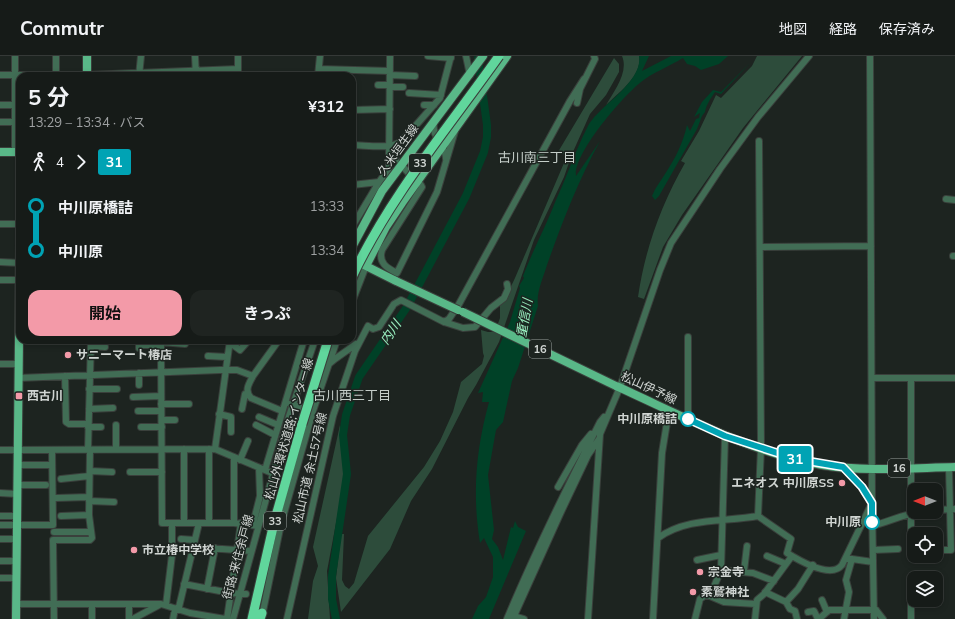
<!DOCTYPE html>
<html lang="ja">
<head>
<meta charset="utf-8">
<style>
	:root { --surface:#161b18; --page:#1f2421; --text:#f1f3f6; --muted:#9ea1a2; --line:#353937; --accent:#f39aa8 }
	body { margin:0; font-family:Mulish,"Noto Sans JP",sans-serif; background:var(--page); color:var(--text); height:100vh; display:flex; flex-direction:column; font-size:15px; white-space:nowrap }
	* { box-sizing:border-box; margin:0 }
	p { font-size:13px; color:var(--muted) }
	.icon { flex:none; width:22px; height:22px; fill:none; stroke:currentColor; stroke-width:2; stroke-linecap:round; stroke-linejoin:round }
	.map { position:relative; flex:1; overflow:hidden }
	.drawer { position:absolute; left:16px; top:16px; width:340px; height:272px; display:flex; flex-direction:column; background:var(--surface); border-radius:12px; box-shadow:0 2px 6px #0003,0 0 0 1px var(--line) }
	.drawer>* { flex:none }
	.badge { padding:0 8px; border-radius:3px; font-size:14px; line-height:26px }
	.needle { width:26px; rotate:270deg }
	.fabs { position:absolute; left:907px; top:427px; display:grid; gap:8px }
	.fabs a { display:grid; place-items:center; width:36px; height:36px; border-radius:8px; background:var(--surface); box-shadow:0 2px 6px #0003,0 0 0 1px var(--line); font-size:20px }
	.map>.badge { position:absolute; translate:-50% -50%; box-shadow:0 0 0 2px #fff }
	.legs { display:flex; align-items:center; gap:6px; height:44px; padding:0 12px; font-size:13px }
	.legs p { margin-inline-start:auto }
	.overview { display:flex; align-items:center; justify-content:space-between; height:68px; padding:0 12px }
	h1 { font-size:22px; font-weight:700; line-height:30px }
	.action { display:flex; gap:8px; margin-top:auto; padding:8px 12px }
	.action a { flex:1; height:46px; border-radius:12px; background:var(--accent); color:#111; font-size:16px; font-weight:700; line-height:46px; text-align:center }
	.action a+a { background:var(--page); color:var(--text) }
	ul { padding:0 12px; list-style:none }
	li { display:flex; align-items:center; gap:14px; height:44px; font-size:15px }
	li i { display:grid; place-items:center; width:6px; height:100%; margin:0 5px; background:currentColor }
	li i::after { content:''; width:10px; height:10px; margin:-5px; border:3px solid; border-radius:50%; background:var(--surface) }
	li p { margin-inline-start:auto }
	li:first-child i { background:linear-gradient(#0000 50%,currentColor 0) }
	li:last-child i { background:linear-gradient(currentColor 50%,#0000 0) }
	header { display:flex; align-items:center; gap:24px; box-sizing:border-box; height:56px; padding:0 20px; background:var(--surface); border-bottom:1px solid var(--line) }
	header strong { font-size:19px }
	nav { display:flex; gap:22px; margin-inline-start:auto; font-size:14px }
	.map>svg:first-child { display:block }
	.green { fill:#2d4c3b }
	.water { fill:#004127 }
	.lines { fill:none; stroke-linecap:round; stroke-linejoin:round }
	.river { stroke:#004127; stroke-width:8 }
	.minor-casing { stroke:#3a403c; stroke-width:8 }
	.major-casing { stroke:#3a403c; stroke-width:10 }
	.highway-casing { stroke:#3a403c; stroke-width:11 }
	.minor { stroke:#416d55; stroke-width:6 }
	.major { stroke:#59b888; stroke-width:8 }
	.highway { stroke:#60d69c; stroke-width:9 }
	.major-bridge-casing { stroke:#3a403c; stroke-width:10; stroke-linecap:butt }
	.highway-bridge-casing { stroke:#3a403c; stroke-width:11; stroke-linecap:butt }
	.major-bridge { stroke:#59b888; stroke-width:8 }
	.highway-bridge { stroke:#60d69c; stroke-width:9 }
	.line-1-casing { stroke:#fff; stroke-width:9 }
	.line-1 { stroke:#00a3b4; stroke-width:6 }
	.poi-dot { fill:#f39aa8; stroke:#1d2420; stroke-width:1.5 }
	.stop-1-dot { fill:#fff; stroke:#00a3b4; stroke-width:2 }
	.labels { text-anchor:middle; stroke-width:3; stroke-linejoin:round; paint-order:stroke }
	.shield { fill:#1d2420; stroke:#9aa09d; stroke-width:1 }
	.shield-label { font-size:11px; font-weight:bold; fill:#d0d5d2 }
	.street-label { font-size:12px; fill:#d0d5d2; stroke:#1d2420 }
	.poi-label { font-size:12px; font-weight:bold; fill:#d0d5d2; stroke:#1d2420; text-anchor:start }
	.stop-label { font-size:12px; font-weight:bold; fill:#d0d5d2; stroke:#1d2420; text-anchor:end }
	.neighbourhood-label { font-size:13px; fill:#c5cec9; stroke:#1d2420 }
	.water-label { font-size:13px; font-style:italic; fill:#98eebf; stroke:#1d2420 }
</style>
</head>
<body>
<header>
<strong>Commutr</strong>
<nav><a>地図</a><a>経路</a><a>保存済み</a></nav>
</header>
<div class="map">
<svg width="955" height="563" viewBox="0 0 955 563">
	<rect width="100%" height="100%" fill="#1d2420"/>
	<path class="green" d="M 622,0 L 639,0 C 643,19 618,37 606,49 C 614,35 629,16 622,0 Z
		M 757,0 L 802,0 L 743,72 L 682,159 L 663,191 L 644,243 L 638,241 C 645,193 661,149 685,107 L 681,105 L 699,75 L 716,39 L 721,42 L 752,10 Z
		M 614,2 L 619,8 L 619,16 L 606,39 L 590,58 L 572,98 L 564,121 L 534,184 L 499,286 L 476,329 L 468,342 L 432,413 L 411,445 L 390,493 L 341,556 L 336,522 L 341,478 L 344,478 L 342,524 L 345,530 L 349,533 L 354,527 L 368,480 L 424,411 L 440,385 L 453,356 L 461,326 L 482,308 L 484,300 L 483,297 L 481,274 L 488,276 L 495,276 L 500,262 L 500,248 L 505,243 L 515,222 L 567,100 L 558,96 Z
		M 340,369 L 345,419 L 327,515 L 330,563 L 308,563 L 313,525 L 318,510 L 313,491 Z"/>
	<path class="water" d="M 639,0 L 649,0 L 642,15 L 671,0 L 728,0 L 719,8 L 701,14 L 695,10 L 687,8 L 683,2 C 670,10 652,17 641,26 C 623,40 573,98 576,120 L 600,85 C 578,125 562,167 547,209 C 543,223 536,236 538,250 L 518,312 L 512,325 L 503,366 L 496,374 L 488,419 L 494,474 L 492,483 L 498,491 L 503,504 L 511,471 L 513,472 L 515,465 L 518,471 L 526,475 L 489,563 L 472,563 L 478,550 L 486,541 L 493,521 L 493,501 L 484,482 L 480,487 C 472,438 476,393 489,346 L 482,346 L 483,336 L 478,337 L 510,266 L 520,232 L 519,230 L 524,222 L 523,220 C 533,194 546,170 556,144 C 566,123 573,101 583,80 C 586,75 588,68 592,64 C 605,47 643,24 639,0 Z
		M 750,7 L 721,38 L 715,36 C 711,42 706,49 705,56 L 702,60 L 697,73 L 659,140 L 655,144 L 652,140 C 655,132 660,126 665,118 C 675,103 683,87 687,69 L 690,75 L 696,63 L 699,62 L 700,57 L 694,61 L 702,46 L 713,34 L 721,36 Z"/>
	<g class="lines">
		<path class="river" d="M 336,563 L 332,543 L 332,520 L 347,418 L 343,379 L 346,359 L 359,321 L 407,251 L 466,140 L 484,96 L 487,81 L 487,69 L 478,3"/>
		<defs>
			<path id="minor" d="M 15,0 L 15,96
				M 195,0 L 196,20
				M 238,0 L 238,20
				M 390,0 L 389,104 L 396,104
				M 428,0 L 451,2
				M 466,0 L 470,19
				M 870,0 L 872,447 L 874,563
				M 319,13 L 390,15
				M 0,19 L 87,19 L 238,13
				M 56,19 L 56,0
				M 390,19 L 415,20
				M 139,20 L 141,0
				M 318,20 L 320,0
				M 378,29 L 390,29
				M 390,31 L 403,31
				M 409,37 L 441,39
				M 577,47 L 580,33 L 595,3 L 594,0
				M 0,49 L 14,49
				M 424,49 L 434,49
				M 352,54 L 390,53
				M 0,66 L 14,66
				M 434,66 C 431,82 446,89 446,103
				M 352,89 C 367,89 390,94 402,85 L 440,42 L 451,0
				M 404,112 L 413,122
				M 352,129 L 379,126 L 389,112 L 389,104
				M 421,129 L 422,131 L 382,194 C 378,207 387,212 397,217 L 437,136 L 455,75
				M 946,143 L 955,144
				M 0,168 L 19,168
				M 352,171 L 379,126
				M 760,191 L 871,190
				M 19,192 L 19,96
				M 953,200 L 955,200
				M 0,206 L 20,207
				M 0,224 L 19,224
				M 352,246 L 366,210
				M 444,266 L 449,263 L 459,248 L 570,45 L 584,23
				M 688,281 L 688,363
				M 161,284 L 162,467 L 234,467 L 258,470
				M 161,286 L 185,288
				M 229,286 L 240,294 L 248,285
				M 91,290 L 105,291
				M 139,292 L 139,289 L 161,289
				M 208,300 L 227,301
				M 0,308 L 18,308
				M 329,308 L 335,303 L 356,288
				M 65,320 L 66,366 L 69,368 L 88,368
				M 253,320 C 249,328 244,334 251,342 L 282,355
				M 18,322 L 220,314 L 237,314 L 253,320 L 279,284
				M 872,322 L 955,322
				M 911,322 L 911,501
				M 139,329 L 139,317
				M 89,333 L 117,333
				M 133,341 L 161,340
				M 161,348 L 189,348
				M 290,348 L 310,354
				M 89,353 L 113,352
				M 242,353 L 245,338 L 247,338
				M 138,355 L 161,355
				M 219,358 L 231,361 L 231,376
				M 259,361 L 278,369
				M 162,364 L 175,364
				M 256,369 L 275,379
				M 88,371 L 101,371
				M 141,371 L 162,371
				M 116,393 L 116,369
				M 215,393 L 230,284
				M 0,394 L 215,393 L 272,417
				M 88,394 L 91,284
				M 234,401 L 234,467
				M 240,404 L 248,385
				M 18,409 L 52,409
				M 843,411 L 862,431 L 871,446
				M 265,414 L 304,284
				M 90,415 L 112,416
				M 130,416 L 162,416
				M 61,423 L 89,420
				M 17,429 L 46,429
				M 558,431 L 582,389 L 591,378
				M 0,437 L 17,438
				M 56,442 L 89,441
				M 89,445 L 114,446
				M 936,454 L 955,453
				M 0,460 L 17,460
				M 61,460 L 89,459
				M 758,460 L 761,392 L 759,85
				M 184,467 L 184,393
				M 209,467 L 209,393
				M 253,468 L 260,440 L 259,412
				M 0,469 L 17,469
				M 17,469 L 53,469 L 52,394
				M 872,470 C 888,466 904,458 920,456
				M 54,476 L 91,476
				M 658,482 C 687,461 725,466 758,460 L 791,483 L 787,497 C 800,505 831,523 842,509 L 871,449
				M 0,483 L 17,483
				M 181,483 L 195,484
				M 193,491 L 251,495
				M 873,494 L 898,493
				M 936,494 L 951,494 L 949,412
				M 767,500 L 786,508
				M 852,503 L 873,506
				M 697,504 L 721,499
				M 0,505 L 17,505
				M 721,514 L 725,380
				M 744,515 L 747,490
				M 0,522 L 16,522
				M 184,528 L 230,537 L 246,538
				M 207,533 L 215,492
				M 765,536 L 786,546 L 798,533 L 813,509
				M 710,540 L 721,514 L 753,517 L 774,525
				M 822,544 L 827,556
				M 786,546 L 790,553 L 795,555 L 797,563
				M 17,548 L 161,548 L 190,557 L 225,563
				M 129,548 L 129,563
				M 166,549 L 172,499 L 172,468
				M 876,554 L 883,563
				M 808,556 L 814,555 L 818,563
				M 262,560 L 281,468 L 313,355 L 337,284
				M 514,560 L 560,458 L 588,399 L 599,383
				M 513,562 L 514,560 L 524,563
				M 54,563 L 53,484 L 90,484 L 92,482 L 89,459 L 90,394
				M 92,563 L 92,548
				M 133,563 L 159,549
				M 173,563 L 175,553 L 179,551 L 199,467
				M 227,563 L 241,467
				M 233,563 L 289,360 L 315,284
				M 287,563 L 333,360 L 355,295 L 368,270 L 373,273 L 379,271 L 394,248 L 401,244 L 444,266 L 463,272 L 475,271 L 491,252 L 504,242 L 508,233 L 507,228
				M 507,563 C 535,496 567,431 600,366 L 604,361
				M 588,563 L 600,378 L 620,331 L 660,214 L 671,187 L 720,113 L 758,61 L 809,0
				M 653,563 L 662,397 L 669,354
				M 695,563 L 700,543 L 704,540 L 710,540 L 724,546 L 756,548
				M 755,563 L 757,544 L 764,538 L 792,500
				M 819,563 L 829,554 L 876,554
				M 844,563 L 849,536 L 846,524 L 852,503 L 846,503
				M 911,563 L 911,546"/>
			<path id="major" d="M 87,20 L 87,0
				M 0,96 L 20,96
				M 352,191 L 382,135 L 483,0
				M 352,203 L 396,225
				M 366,210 L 386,171 L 402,147 L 507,0
				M 616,330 C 683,360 749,396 822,409 C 865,416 911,412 955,411
				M 16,563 L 20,189"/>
			<path id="highway" d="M 252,563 L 274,467 L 302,368
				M 260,563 L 262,557"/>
		</defs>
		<use href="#minor" class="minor-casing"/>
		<use href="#major" class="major-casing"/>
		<use href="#highway" class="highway-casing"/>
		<use href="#minor" class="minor"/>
		<use href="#major" class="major"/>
		<use href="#highway" class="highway"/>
		<defs>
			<path id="major-bridge" d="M 396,225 L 458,254
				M 463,256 L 616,330"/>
			<path id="highway-bridge" d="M 352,221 C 390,140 448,72 499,0
				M 302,368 L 328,284"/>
		</defs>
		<use href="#major-bridge" class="major-bridge-casing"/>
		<use href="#highway-bridge" class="highway-bridge-casing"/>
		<use href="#major-bridge" class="major-bridge"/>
		<use href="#highway-bridge" class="highway-bridge"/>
	</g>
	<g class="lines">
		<defs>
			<path id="line-1" d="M 688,363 L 725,380 L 796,403 L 843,411 L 862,431 L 872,447 L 872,466"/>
		</defs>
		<use href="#line-1" class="line-1-casing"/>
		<use href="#line-1" class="line-1"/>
	</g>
	<g class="poi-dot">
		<circle cx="68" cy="299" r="4"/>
		<rect x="15" y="336" width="8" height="8" rx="2"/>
		<circle cx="842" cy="427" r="4"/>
		<circle cx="134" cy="494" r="4"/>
		<circle cx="700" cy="516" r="4"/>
		<circle cx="693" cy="536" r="4"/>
	</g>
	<g class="stop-1-dot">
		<circle cx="688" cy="363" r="7"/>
		<circle cx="872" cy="466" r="7"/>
	</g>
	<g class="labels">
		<g class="shield">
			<rect x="409" y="98" width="22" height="18" rx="3"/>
			<rect x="529" y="284" width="22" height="18" rx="3"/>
			<rect x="888" y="403" width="22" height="18" rx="3"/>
			<rect x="264" y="456" width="22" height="18" rx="3"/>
		</g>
		<g class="shield-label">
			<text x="420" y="111">33</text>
			<text x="540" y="297">16</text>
			<text x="899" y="416">16</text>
			<text x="275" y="469">33</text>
		</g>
		<g class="street-label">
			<text transform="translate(398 94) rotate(-54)" y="4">久米垣生線</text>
			<text transform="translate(649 332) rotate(25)" y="4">松山伊予線</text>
			<text transform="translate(289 373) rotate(-74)" y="4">松山外環状道路;インター線</text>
			<text transform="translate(310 412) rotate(-77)" y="4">松山市道 余土57号線</text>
			<text transform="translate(238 501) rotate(-75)" y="4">街路 来住余戸線</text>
		</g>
		<g class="poi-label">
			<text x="76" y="303">サニーマート椿店</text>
			<text x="27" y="344">西古川</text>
			<text x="834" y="431" text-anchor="end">エネオス 中川原SS</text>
			<text x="142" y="498">市立椿中学校</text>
			<text x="708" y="520">宗金寺</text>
			<text x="701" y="540">素鷲神社</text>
		</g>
		<g class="stop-label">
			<text x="677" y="367">中川原橋詰</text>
			<text x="861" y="470">中川原</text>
		</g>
		<g class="neighbourhood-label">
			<text x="537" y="106">古川南三丁目</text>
			<text x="352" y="344">古川西三丁目</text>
		</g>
		<g class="water-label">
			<text transform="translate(524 262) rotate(-80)" y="5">重信川</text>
			<text transform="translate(390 276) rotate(-55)" y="5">内川</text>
		</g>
	</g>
</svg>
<div class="fabs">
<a><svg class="needle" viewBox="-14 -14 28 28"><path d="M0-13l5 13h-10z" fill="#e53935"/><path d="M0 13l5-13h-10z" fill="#9ea1a2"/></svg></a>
<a><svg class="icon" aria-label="locate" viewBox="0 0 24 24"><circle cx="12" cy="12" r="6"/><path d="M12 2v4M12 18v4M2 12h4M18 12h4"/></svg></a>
<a><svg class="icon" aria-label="layers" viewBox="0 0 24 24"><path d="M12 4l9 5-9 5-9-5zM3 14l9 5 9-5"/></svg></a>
</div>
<b class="badge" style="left:795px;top:403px;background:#00a3b4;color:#fff">31</b>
<section class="drawer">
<div class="overview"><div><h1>5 分</h1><p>13:29 – 13:34 · バス</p></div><b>¥312</b></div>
<div class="legs"><svg class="icon" aria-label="walk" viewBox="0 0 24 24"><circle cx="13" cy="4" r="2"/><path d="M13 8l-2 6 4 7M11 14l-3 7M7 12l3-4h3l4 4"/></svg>4<svg class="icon" aria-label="forward" viewBox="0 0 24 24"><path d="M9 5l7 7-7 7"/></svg><b class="badge" style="background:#00a3b4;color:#fff">31</b></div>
<ul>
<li><i style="color:#00a3b4"></i><b>中川原橋詰</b><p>13:33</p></li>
<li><i style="color:#00a3b4"></i><b>中川原</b><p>13:34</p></li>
</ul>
<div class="action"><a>開始</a><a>きっぷ</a></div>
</section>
</div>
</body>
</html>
